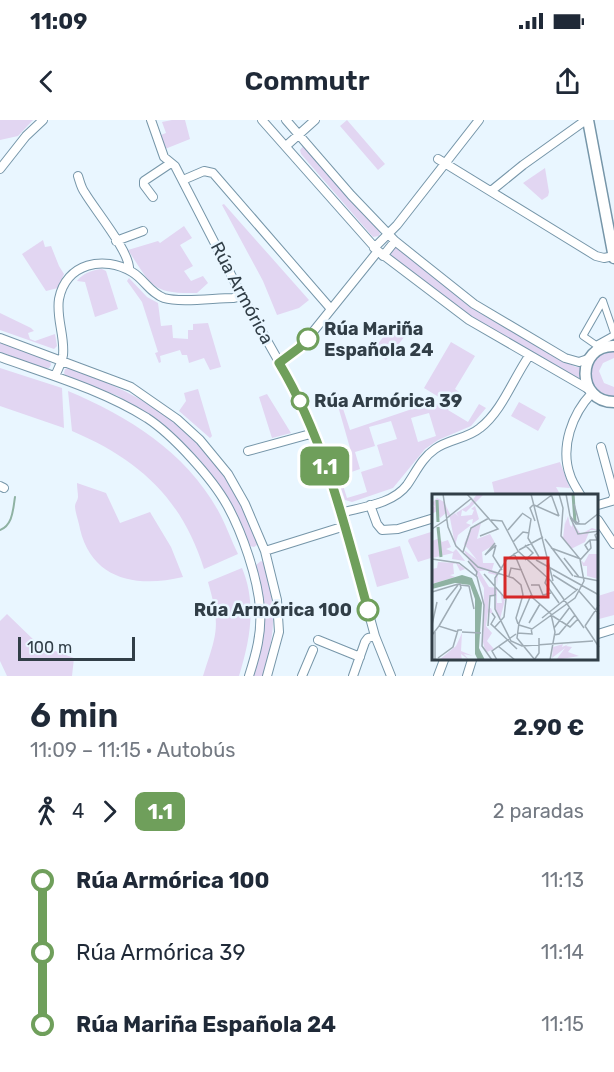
<!DOCTYPE html>
<html lang="es">
<head>
<meta charset="utf-8">
<style>
	:root { --surface:#fff; --page:#f6f6f7; --text:#1f2937; --muted:#747a83 }
	body { margin:0; font-family:Rubik,sans-serif; background:var(--page); color:var(--text); height:100vh; display:flex; flex-direction:column; font-size:22px; white-space:nowrap }
	* { box-sizing:border-box; margin:0 }
	p { font-size:20px; color:var(--muted) }
	.icon { flex:none; width:33px; height:33px; fill:none; stroke:currentColor; stroke-width:2; stroke-linecap:round; stroke-linejoin:round }
	.map { position:relative; height:556px; overflow:hidden }
	.panel { display:flex; flex-direction:column; background:var(--surface); flex:1 }
	.panel>* { flex:none }
	.badge { padding:0 12px; border-radius:9px; font-size:21px; line-height:39px }
	.scale { position:absolute; left:18px; bottom:15px; width:117px; box-sizing:border-box; padding-left:6px; border:3px solid #313e47; border-top:0; font-size:16px; line-height:21px; white-space:nowrap; color:#313e47; -webkit-text-stroke:4px #e9f6ff; paint-order:stroke }
	.map>.badge { position:absolute; translate:-50% -50%; box-shadow:0 0 0 3px #fff }
	.legs { display:flex; align-items:center; gap:9px; height:66px; padding:0 30px; font-size:20px }
	.legs p { margin-inline-start:auto }
	.summary { display:flex; align-items:center; justify-content:space-between; height:102px; padding:0 30px }
	h1 { font-size:33px; font-weight:600; line-height:45px }
	ul { padding:0 30px; list-style:none }
	li { display:flex; align-items:center; gap:21px; height:72px; font-size:22px }
	li i { display:grid; place-items:center; width:9px; height:100%; margin:0 8px; background:currentColor }
	li i::after { content:''; width:15px; height:15px; margin:-8px; border:4px solid; border-radius:50%; background:var(--surface) }
	li p { margin-inline-start:auto }
	li:first-child i { background:linear-gradient(#0000 50%,currentColor 0) }
	li:last-child i { background:linear-gradient(currentColor 50%,#0000 0) }
	.status { display:flex; justify-content:space-between; align-items:center; height:42px; padding:0 30px; background:var(--surface); direction:ltr }
	.status svg { height:16px; fill:currentColor }
	header { display:flex; justify-content:space-between; align-items:center; height:78px; padding:0 30px; background:var(--surface); font-size:27px; font-weight:600 }
	.map>svg:first-child { display:block }
	.green { fill:#e2d6f2; fill-rule:evenodd }
	.lines { fill:none; stroke-linecap:round; stroke-linejoin:round }
	.stream { stroke:#8fb2a3; stroke-width:2 }
	.pedestrian-casing { stroke:#7696a9; stroke-width:8 }
	.minor-casing { stroke:#7696a9; stroke-width:10 }
	.tertiary-casing { stroke:#7696a9; stroke-width:13 }
	.pedestrian { stroke:#fff; stroke-width:6 }
	.minor { stroke:#fff; stroke-width:8 }
	.tertiary { stroke:#fff; stroke-width:10 }
	.line-1-casing { stroke:#fff; stroke-width:14 }
	.line-1 { stroke:#6f9f5b; stroke-width:9 }
	.stop-1-dot { fill:#fff; stroke:#6f9f5b; stroke-width:3 }
	.labels { text-anchor:middle; stroke-width:5; stroke-linejoin:round; paint-order:stroke }
	.street-label { font-size:18px; fill:#313e47; stroke:#e9f6ff }
	.stop-label { font-size:18px; font-weight:bold; fill:#313e47; stroke:#e9f6ff; text-anchor:start }
	.inset-river { fill:none; stroke:#8fb2a3; stroke-width:3 }
	.inset-road { fill:none; stroke:#9facb5; stroke-width:1.5 }
	.view { fill:#d62828; fill-opacity:0.15; stroke:#d62828; stroke-width:3 }
	.inset-edge { fill:none; stroke:#313e47; stroke-width:3 }
</style>
</head>
<body>
<div class="status"><b>11:09</b><svg viewBox="0 0 49 12"><path d="M0 12V9h3v3zM5 12V6h3v6zM10 12V3h3v9zM15 12V0h3v12zM26 1h20v11H26zM47 4h2v5h-2z"/></svg></div>
<header><svg class="icon" aria-label="back" viewBox="0 0 24 24"><path d="M15 5l-7 7 7 7"/></svg>Commutr<svg class="icon" aria-label="share" viewBox="0 0 24 24"><path d="M12 15V3M7 8l5-5 5 5M5 13v7h14v-7"/></svg></header>
<div class="map">
<svg width="614" height="556" viewBox="0 0 614 556">
	<rect width="100%" height="100%" fill="#e9f6ff"/>
	<path class="green" d="M 0,0 L 33,0 L 18,16 L 0,20 Z
		M 172,0 L 185,0 L 190,19 L 165,29 L 161,15 L 166,13 L 162,2 Z
		M 347,0 L 385,44 L 378,50 L 340,6 Z
		M 304,25 L 378,109 L 380,113 L 379,116 L 373,117 L 301,34 L 300,30 Z
		M 545,48 L 549,72 L 548,76 L 542,80 L 523,63 Z
		M 224,84 L 309,180 L 299,188 L 277,195 L 263,161 L 222,85 Z
		M 184,106 L 192,118 L 180,125 L 193,146 L 184,151 L 191,161 L 203,156 L 208,163 L 197,173 C 151,174 152,166 128,130 L 158,121 L 160,123 Z
		M 43,120 L 45,127 L 51,126 L 59,146 L 64,154 L 58,168 L 46,171 L 22,134 Z
		M 396,125 L 471,188 L 563,241 L 576,247 L 581,246 L 582,263 L 470,197 L 389,134 Z
		M 102,149 L 106,151 L 118,189 L 95,197 L 85,162 L 77,161 C 83,153 92,150 102,149 Z
		M 129,158 L 147,177 L 158,183 L 161,206 L 172,205 L 173,218 L 188,219 L 188,210 L 193,210 L 193,204 L 208,203 L 221,247 L 210,250 L 204,238 L 189,243 L 187,235 L 182,235 L 180,230 L 160,236 L 161,242 L 159,243 L 155,233 L 158,232 L 142,182 L 127,161 Z
		M 0,193 L 31,208 L 34,211 L 28,213 L 30,219 L 35,221 L 55,214 L 57,226 L 54,229 L 0,210 Z
		M 392,206 L 405,216 L 386,240 L 373,230 Z
		M 451,222 L 475,236 L 455,269 L 459,272 L 448,290 L 468,302 L 479,284 L 486,288 L 471,306 L 438,320 L 425,329 L 393,368 L 352,382 L 345,380 L 330,336 L 350,328 L 334,272 L 337,270 L 350,310 L 412,289 L 447,282 L 424,268 ZM 429,293 L 436,316 L 418,322 L 411,298 ZM 391,301 L 397,319 L 377,325 L 383,345 L 361,352 L 367,372 L 347,378 L 340,356 L 360,349 L 355,332 L 375,326 L 369,307 Z
		M 0,223 L 46,238 L 50,240 L 51,245 L 49,248 L 44,248 L 0,232 Z
		M 614,230 L 614,238 L 603,243 L 599,251 L 604,263 L 614,267 L 614,277 C 580,270 581,236 614,230 Z
		M 0,248 L 62,268 L 64,308 L 0,286 Z
		M 69,248 C 130,269 191,302 226,358 C 238,378 248,400 257,421 L 257,425 L 254,427 L 250,426 L 238,398 L 224,374 L 200,340 L 169,309 L 118,276 L 66,256 L 64,253 L 65,249 Z
		M 198,269 L 212,316 L 210,318 L 179,291 L 186,281 L 184,273 Z
		M 68,271 C 130,297 189,334 221,396 C 227,408 232,422 238,434 L 204,449 C 182,378 138,339 72,311 Z
		M 267,274 L 291,313 L 272,318 L 259,277 Z
		M 519,282 L 546,297 L 538,311 L 511,296 Z
		M 560,342 L 570,368 L 556,367 L 561,376 L 495,376 L 492,362 Z
		M 77,363 L 106,373 L 120,403 L 150,392 L 171,427 L 183,457 C 137,468 92,460 80,409 C 79,402 75,392 75,386 C 75,383 78,380 78,377 C 78,373 77,368 77,363 Z
		M 434,411 L 434,437 L 418,442 L 408,421 L 409,419 Z
		M 400,426 L 409,458 L 377,467 L 368,435 Z
		M 261,441 L 263,442 C 277,489 276,509 263,556 L 253,556 L 259,537 L 256,445 Z
		M 242,448 C 257,484 250,520 239,556 L 203,556 C 217,513 221,507 208,462 Z
		M 614,471 L 614,495 L 599,499 L 598,476 Z
		M 7,494 L 39,525 L 74,538 L 72,556 L 7,556 L 0,541 L 0,501 Z"/>
	<g class="lines">
		<path class="stream" d="M 0,410 C 13,405 13,389 15,377"/>
		<defs>
			<path id="pedestrian" d="M 603,181 L 583,216 L 596,225 L 614,215
				M 603,181 L 614,213"/>
			<path id="minor" d="M 151,0 L 164,37 L 175,46 L 242,176 L 292,265 L 310,301 L 348,418 L 375,516 L 391,556
				M 262,0 L 378,131 L 469,200 L 590,270
				M 286,0 L 351,75 L 395,121 L 474,184 L 565,238 L 579,242 L 588,239
				M 286,26 L 315,0
				M 438,39 L 596,136 L 604,138 L 614,136
				M 0,49 L 26,16 L 43,0
				M 78,56 C 80,62 81,68 85,73 C 95,90 131,133 129,150
				M 183,60 L 204,51 L 213,53 L 331,189
				M 491,71 L 523,45 L 586,0
				M 153,77 L 144,65 L 144,61 L 171,43
				M 116,121 L 143,111
				M 374,128 L 397,105 L 479,0
				M 383,136 L 395,121
				M 0,218 L 131,267 L 177,299 L 200,320 L 228,354 L 245,384 L 265,431 L 277,480 L 279,512 L 267,556
				M 0,237 C 50,255 102,270 147,298 C 173,315 212,358 227,385 C 242,412 258,458 260,489 C 262,513 256,534 249,556
				M 279,242 L 299,229 L 308,218 L 378,131
				M 55,256 C 58,249 62,242 63,235 C 65,216 56,198 59,179 C 66,143 104,135 132,152 C 144,159 150,173 164,178 C 180,183 215,178 233,178 L 242,176
				M 601,327 L 614,375
				M 248,331 L 314,313
				M 0,366 L 4,368
				M 581,376 C 577,369 572,362 570,355 C 560,327 572,294 592,273
				M 370,385 L 377,404 L 382,410 L 398,409 L 434,398
				M 598,385 L 612,381 L 614,376
				M 340,393 C 362,387 393,384 407,365 C 416,352 422,338 435,329 C 449,319 467,319 480,308 C 502,291 513,259 529,236
				M 598,400 L 614,424
				M 265,431 L 345,406
				M 598,514 L 614,509
				M 318,520 L 360,537
				M 302,556 L 313,530
				M 353,556 L 365,522 L 368,518 L 375,516
				M 438,556 L 444,540
				M 467,556 L 472,540"/>
			<path id="tertiary" d="M 588,0 L 614,138
				M 614,226 C 576,225 576,282 614,282"/>
		</defs>
		<use href="#pedestrian" class="pedestrian-casing"/>
		<use href="#minor" class="minor-casing"/>
		<use href="#tertiary" class="tertiary-casing"/>
		<use href="#pedestrian" class="pedestrian"/>
		<use href="#minor" class="minor"/>
		<use href="#tertiary" class="tertiary"/>
	</g>
	<g class="lines">
		<defs>
			<path id="line-1" d="M 308,219 L 299,228 L 279,243 C 324,318 345,406 368,490"/>
		</defs>
		<use href="#line-1" class="line-1-casing"/>
		<use href="#line-1" class="line-1"/>
	</g>
	<g class="stop-1-dot">
		<circle cx="308" cy="219" r="10"/>
		<circle cx="300" cy="281" r="8"/>
		<circle cx="368" cy="490" r="10"/>
	</g>
	<g class="labels">
		<g class="street-label">
			<text transform="translate(242 173) rotate(62)" y="6">Rúa Armórica</text>
		</g>
		<g class="stop-label">
			<text x="324" y="215">Rúa Mariña<tspan x="324" dy="21">Española 24</tspan></text>
			<text x="314" y="287">Rúa Armórica 39</text>
			<text x="352" y="496" text-anchor="end">Rúa Armórica 100</text>
		</g>
	</g>
	<g transform="translate(432 374)">
		<rect width="166" height="166" fill="#e9f6ff"/>
		<path d="M 45,0 L 52,0 L 34,18 L 30,16 L 29,22 L 40,21 L 42,16 L 39,15 L 43,12 L 47,25 L 40,30 L 41,25 L 37,26 L 34,29 L 39,31 L 26,41 L 23,51 L 18,24 L 14,19 L 8,24 L 5,17 L 0,20 L 0,12 L 3,13 L 0,9 L 5,4 L 12,8 L 19,22 L 23,19 L 27,23 L 24,19 L 37,11 ZM 135,11 L 133,30 L 136,22 L 138,31 L 140,33 L 140,28 L 149,40 L 160,34 L 166,36 L 158,36 L 153,48 L 139,55 L 131,44 ZM 49,29 L 45,45 L 58,40 L 62,47 L 63,51 L 54,61 L 62,51 L 50,58 L 51,69 L 62,69 L 60,76 L 66,78 L 65,92 L 64,81 L 56,79 L 57,76 L 47,77 L 57,93 L 65,94 L 65,109 L 70,109 L 68,95 L 73,106 L 68,125 L 63,115 L 64,100 L 57,102 L 56,115 L 59,114 L 61,120 L 56,118 L 54,132 L 60,139 L 55,147 L 62,155 L 55,158 L 58,165 L 53,156 L 51,148 L 52,94 L 31,55 L 45,66 L 32,50 L 39,34 ZM 8,44 L 10,48 L 16,46 L 19,53 L 14,55 L 21,58 L 24,55 L 33,67 L 20,65 L 21,59 L 0,64 L 0,47 ZM 157,60 L 166,60 L 166,85 L 155,82 L 155,72 L 151,72 L 149,66 L 152,69 ZM 6,68 L 25,69 L 43,82 L 33,75 L 28,77 L 24,69 L 21,70 L 22,80 L 18,81 L 23,83 L 0,90 L 0,75 L 5,74 ZM 30,139 L 29,157 L 41,162 L 32,160 L 37,166 L 29,160 L 30,166 L 7,166 L 24,152 ZM 131,150 L 130,153 L 137,150 L 134,152 L 140,153 L 136,158 L 147,162 L 124,166 L 133,154 L 120,164 L 121,153 Z" fill="#e2d6f2"/>
		<path d="M 30,81 L 40,84 L 50,109 L 47,154 L 53,166 L 46,166 L 43,160 L 43,105 L 38,91 L 23,89 L 0,95 L 0,90 Z" fill="#8fb2a3"/>
		<path class="inset-river" d="M 141,0 L 143,28M 5,6 L 6,28M 6,33 L 9,63"/>
		<path class="inset-road" d="M 11,0 L 16,33 L 24,52 L 46,73 L 81,84 L 89,91 L 91,101 L 84,124 L 86,130M 35,0 L 66,35 L 48,42M 99,0 L 121,87M 119,0 L 127,22M 134,0 L 138,22 L 144,30 L 153,30 L 167,19M 142,10 L 147,28M 101,11 L 98,14 L 103,27M 102,11 L 127,22M 105,12 L 121,0M 90,19 L 99,25 L 96,44 L 107,63M 15,24 L 40,4M 59,26 L 70,27 L 86,57 L 119,87 L 152,134M 148,30 L 139,25 L 146,40 L 167,37M 0,35 L 15,25M 76,36 L 90,20M 113,45 L 141,82M 81,48 L 91,38 L 97,39M 63,49 L 53,61 L 64,51M 64,51 L 61,62 L 70,76M 93,51 L 101,59 L 93,66M 119,54 L 149,65 L 159,54 L 158,46M 87,56 L 111,43M 156,56 L 153,51 L 158,46 L 165,46 L 163,41 L 167,38M 87,57 L 75,65 L 63,84 L 63,115 L 79,147 L 90,152 L 161,147M 31,58 L 39,34 L 57,24M 82,59 L 101,104 L 119,120 L 123,138 L 118,166M 132,64 L 147,83M 0,65 L 27,69 L 45,83 L 52,111 L 50,152 L 60,166M 104,66 L 167,101M 36,67 L 45,78 L 44,82M 52,80 L 74,105 L 72,123 L 63,133M 121,81 L 145,96M 77,82 L 79,74 L 90,76M 142,82 L 167,87M 115,83 L 113,89 L 127,109M 28,91 L 37,92 L 42,115M 99,91 L 107,91 L 111,101 L 119,99M 147,97 L 167,120M 0,98 L 23,91 L 28,90 L 29,94 L 7,132M 99,101 L 87,129 L 85,144 L 103,166M 14,106 L 26,91M 60,119 L 63,123 L 59,130 L 85,155M 119,121 L 138,133 L 146,125M 110,124 L 146,95M 97,129 L 108,110M 0,131 L 5,108M 87,131 L 100,135 L 143,104 L 152,87 L 148,65 L 129,42 L 131,14 L 127,0M 56,132 L 58,102 L 64,101M 153,132 L 167,153M 153,132 L 167,111M 122,134 L 138,113M 30,138 L 49,139M 85,139 L 100,140 L 99,134M 0,141 L 7,132 L 26,138M 122,141 L 127,140 L 143,121M 66,152 L 83,166M 6,164 L 21,153 L 26,136 L 30,136M 3,166 L 3,138M 65,166 L 60,157 L 84,140M 102,166 L 107,159 L 107,144"/>
		<path class="view" d="M 73,64 L 116,64 L 116,103 L 73,103 Z"/>
		<rect width="166" height="166" class="inset-edge"/>
	</g>
</svg>
<div class="scale">100 m</div>
<b class="badge" style="left:325px;top:346px;background:#6f9f5b;color:#fff">1.1</b>
</div>
<section class="panel">
<div class="summary"><div><h1>6 min</h1><p>11:09 – 11:15 · Autobús</p></div><b>2.90 €</b></div>
<div class="legs"><svg class="icon" aria-label="walk" viewBox="0 0 24 24"><circle cx="13" cy="4" r="2"/><path d="M13 8l-2 6 4 7M11 14l-3 7M7 12l3-4h3l4 4"/></svg>4<svg class="icon" aria-label="forward" viewBox="0 0 24 24"><path d="M9 5l7 7-7 7"/></svg><b class="badge" style="background:#6f9f5b;color:#fff">1.1</b><p>2 paradas</p></div>
<ul>
<li><i style="color:#6f9f5b"></i><b>Rúa Armórica 100</b><p>11:13</p></li>
<li><i style="color:#6f9f5b"></i><span>Rúa Armórica 39</span><p>11:14</p></li>
<li><i style="color:#6f9f5b"></i><b>Rúa Mariña Española 24</b><p>11:15</p></li>
</ul>
</section>
</body>
</html>
